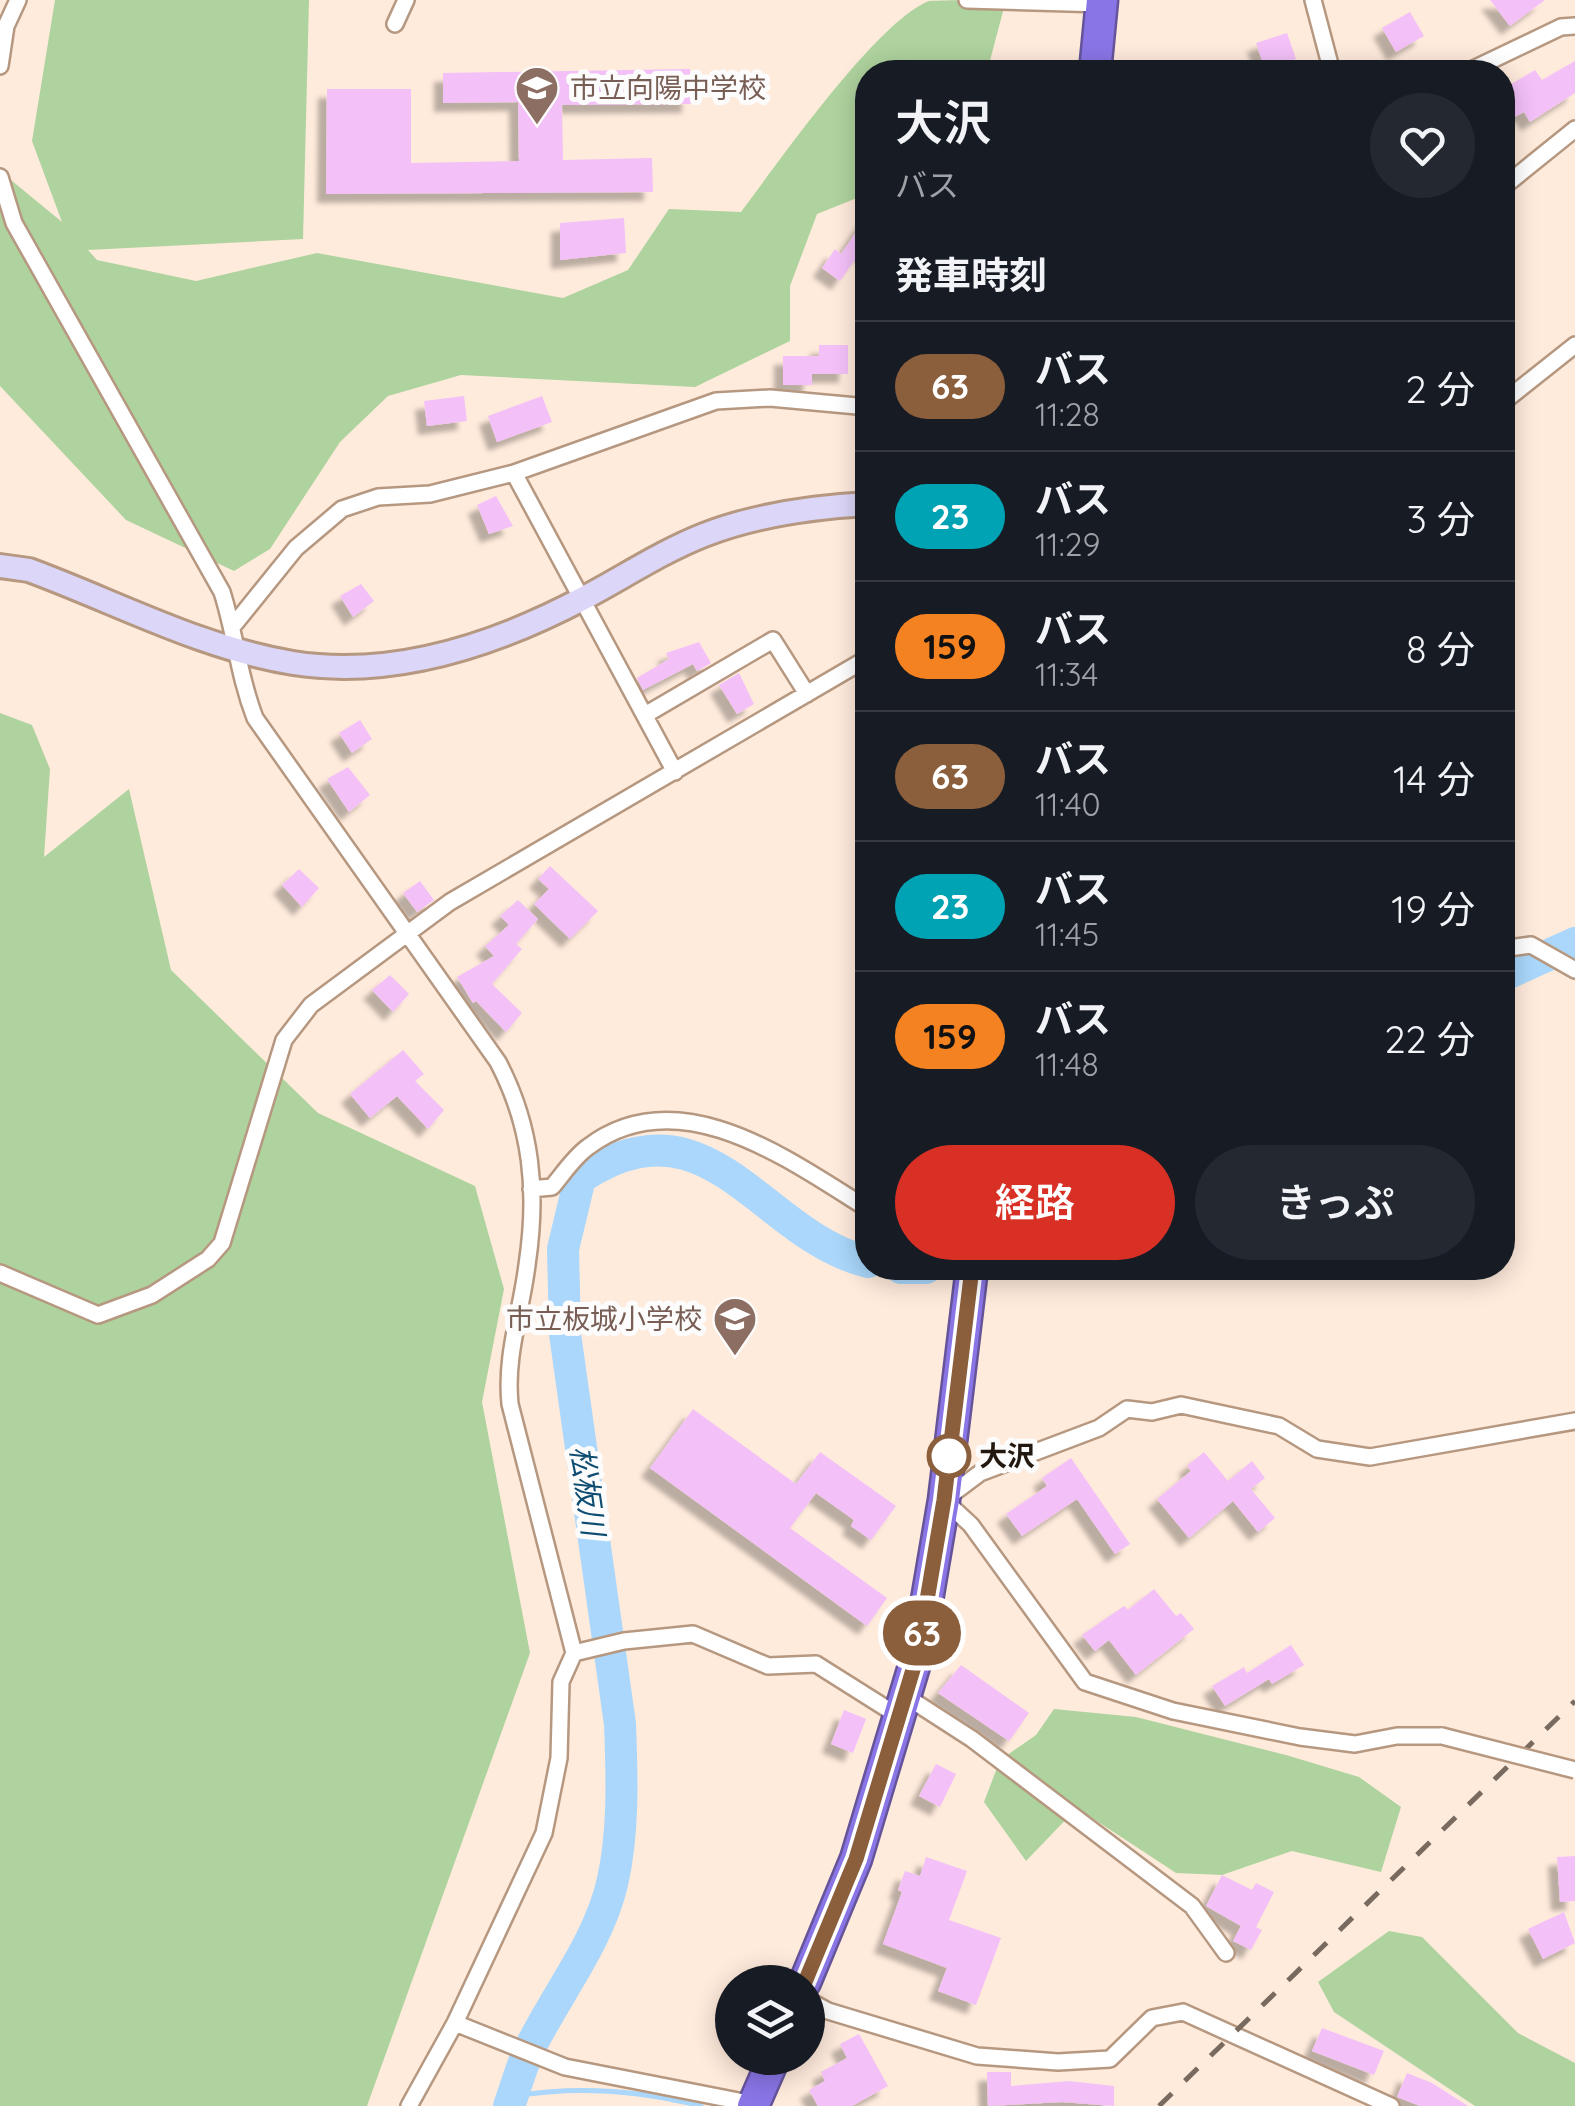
<!DOCTYPE html>
<html lang="ja">
<head>
<meta charset="utf-8">
<style>
	:root { --surface:#171b24; --page:#242831; --text:#f1f3f6; --muted:#9ea1a6; --line:#363941; --accent:#d93025 }
	body { margin:0; font-family:Quicksand,"Noto Sans JP",sans-serif; background:var(--page); color:var(--text); height:100vh; display:flex; flex-direction:column; font-size:38px; white-space:nowrap }
	* { box-sizing:border-box; margin:0 }
	p { font-size:32px; color:var(--muted) }
	.icon { flex:none; width:55px; height:55px; fill:none; stroke:currentColor; stroke-width:2; stroke-linecap:round; stroke-linejoin:round }
	.map { position:relative; flex:1; overflow:hidden }
	.details { position:absolute; left:855px; top:60px; width:660px; height:1220px; display:flex; flex-direction:column; background:var(--surface); border-radius:40px; box-shadow:0 5px 25px #0003 }
	.details>* { flex:none }
	.badge { padding:0 20px; border-radius:32px; font-size:35px; line-height:65px }
	.controls { position:absolute; left:715px; top:1965px; display:grid; gap:20px }
	.controls a { display:grid; place-items:center; width:110px; height:110px; border-radius:50%; background:var(--surface); box-shadow:0 5px 25px #0003; font-size:50px }
	.map>.badge { position:absolute; translate:-50% -50%; box-shadow:0 0 0 5px #fff }
	h2 { padding:0 40px; font-size:38px; line-height:90px }
	.round { display:grid; place-items:center; flex:none; width:105px; height:105px; border-radius:52px; background:var(--page) }
	.overview { display:flex; align-items:center; justify-content:space-between; height:170px; padding:0 40px }
	h1 { font-size:48px; font-weight:600; line-height:75px }
	.primary-button { display:flex; gap:20px; margin-top:auto; padding:20px 40px }
	.primary-button a { flex:1; height:115px; border-radius:60px; background:var(--accent); color:#fff; font-size:40px; font-weight:600; line-height:115px; text-align:center }
	.primary-button a+a { background:var(--page); color:var(--text) }
	ul { padding:0; list-style:none }
	li { display:flex; align-items:center; gap:30px; height:130px; padding:0 40px; border-top:2px solid var(--line) }
	li div { flex:1 }
	li b { display:block; font-size:38px }
	li em { font-style:normal }
	li .badge { min-width:110px; font-weight:700; text-align:center }
	.map>svg:first-child { display:block }
	.green { fill:#aed39e }
	.lines { fill:none; stroke-linecap:round; stroke-linejoin:round }
	.stream { stroke:#aad7fb; stroke-width:5 }
	.river { stroke:#aad7fb; stroke-width:32 }
	.building { fill:#f3c0f8; filter:url(#shadow) }
	.street-casing { stroke:#b69881; stroke-width:20 }
	.secondary-casing { stroke:#b69881; stroke-width:28 }
	.highway-casing { stroke:#66549b; stroke-width:35 }
	.street { stroke:#fff; stroke-width:15 }
	.secondary { stroke:#dcd6f8; stroke-width:22 }
	.highway { stroke:#8a75e6; stroke-width:30 }
	.rail { stroke:#796a5f; stroke-width:5; stroke-dasharray:18 18; stroke-linecap:butt }
	.street-bridge-casing { stroke:#b69881; stroke-width:20; stroke-linecap:butt }
	.street-bridge { stroke:#fff; stroke-width:15 }
	.line-casing { stroke:#fff; stroke-width:22 }
	.line { stroke:#8b5e3c; stroke-width:15 }
	.stop-dot { fill:#fff; stroke:#8b5e3c; stroke-width:5 }
	.labels { text-anchor:middle; stroke-width:10; stroke-linejoin:round; paint-order:stroke }
	.education-label { font-size:28px; fill:#785e54; stroke:#fcfcfc; text-anchor:start }
	.stop-label { font-size:28px; font-weight:bold; fill:#23180f; stroke:#fcfcfc; text-anchor:start }
	.water-label { font-size:30px; font-style:italic; fill:#0e4c72; stroke:#fcfcfc }
</style>
</head>
<body>
<div class="map">
<svg width="1575" height="2106" viewBox="0 0 1575 2106">
	<defs>
		<filter id="shadow"><feDropShadow dx="-9" dy="9" stdDeviation="2.5" flood-color="#0004"/></filter>
	</defs>
	<rect width="100%" height="100%" fill="#ffebdc"/>
	<path class="green" d="M 55,0 L 309,0 L 303,239 L 88,250 L 97,260 L 196,281 L 317,253 L 563,298 L 628,270 L 669,209 L 741,212 C 778,163 877,21 929,1 C 949,0 984,0 1006,0 L 987,72 L 868,72 L 867,194 L 817,214 L 790,286 L 790,341 L 695,387 L 461,375 L 388,396 L 340,442 L 270,549 L 234,571 L 126,520 L 0,386 L 0,171 L 62,222 L 32,141 Z
		M 0,713 L 32,725 L 50,769 L 44,857 L 129,789 L 171,970 L 318,1113 L 475,1186 L 504,1289 L 482,1402 L 530,1653 L 367,2106 L 0,2106 Z
		M 1054,1709 L 1136,1717 L 1286,1755 L 1359,1777 L 1401,1807 L 1381,1872 L 1292,1851 L 1222,1875 L 1176,1873 L 1077,1808 L 1026,1861 L 984,1802 L 1000,1760 L 1036,1735 Z
		M 1389,1931 L 1422,1937 L 1518,2033 L 1575,2063 L 1575,2106 L 1475,2106 L 1334,2012 L 1318,1982 Z"/>
	<g class="lines">
		<path class="stream" d="M 513,2096 C 575,2086 640,2090 701,2106"/>
		<path class="river" d="M 1502,976 L 1575,943
			M 901,1268 L 926,1268
			M 509,2106 C 516,2087 521,2067 530,2048 C 556,1995 598,1943 612,1884 C 624,1833 622,1776 620,1724 L 565,1334 L 563,1249 L 580,1178 C 710,1091 759,1235 868,1262"/>
	</g>
	<path class="building" d="M 1490,0 L 1545,0 L 1510,26 Z
		M 1410,12 L 1424,36 L 1396,52 L 1382,28 Z
		M 1287,33 L 1296,59 L 1265,69 L 1256,43 Z
		M 1575,61 L 1575,93 L 1530,122 L 1524,112 L 1502,124 L 1502,93 L 1508,86 L 1535,70 L 1542,80 Z
		M 690,69 L 691,104 L 562,105 L 563,160 L 652,158 L 653,192 L 326,194 L 327,89 L 411,89 L 411,163 L 519,161 L 518,102 L 443,103 L 443,73 Z
		M 868,215 L 868,255 L 861,251 L 840,281 L 822,268 L 835,249 L 841,254 Z
		M 624,218 L 626,253 L 560,260 L 560,223 Z
		M 819,345 L 848,345 L 848,374 L 812,374 L 812,385 L 783,385 L 783,356 L 819,356 Z
		M 464,396 L 467,421 L 427,426 L 424,401 Z
		M 542,396 L 552,422 L 497,442 L 488,416 Z
		M 496,496 L 513,526 L 489,534 L 477,505 Z
		M 361,584 L 374,601 L 353,617 L 340,596 Z
		M 699,642 L 711,663 L 697,671 L 693,664 L 643,690 L 637,678 L 669,659 L 666,653 Z
		M 739,673 L 754,704 L 737,714 L 719,685 Z
		M 360,720 L 372,739 L 352,753 L 339,733 Z
		M 348,767 L 370,795 L 349,812 L 327,779 Z
		M 550,866 L 598,911 L 570,939 L 534,904 L 549,889 L 538,879 Z
		M 299,869 L 319,888 L 302,907 L 282,885 Z
		M 420,881 L 434,900 L 417,912 L 403,893 Z
		M 518,900 L 538,919 L 516,944 L 522,949 L 492,984 L 522,1013 L 506,1032 L 476,1001 L 473,1003 L 457,977 L 494,956 L 485,946 L 509,925 L 500,916 Z
		M 390,975 L 409,994 L 393,1012 L 372,990 Z
		M 403,1050 L 424,1074 L 415,1081 L 444,1110 L 428,1129 L 397,1096 L 370,1118 L 350,1094 Z
		M 693,1409 L 796,1484 L 820,1452 L 896,1506 L 871,1540 L 851,1526 L 854,1520 L 816,1493 L 790,1528 L 887,1598 L 867,1626 L 650,1468 Z
		M 1204,1452 L 1228,1481 L 1252,1461 L 1265,1478 L 1251,1489 L 1275,1518 L 1258,1532 L 1233,1501 L 1189,1538 L 1157,1499 L 1191,1471 L 1187,1466 Z
		M 1071,1458 L 1130,1544 L 1115,1554 L 1077,1499 L 1022,1536 L 1006,1514 L 1047,1486 L 1042,1478 Z
		M 1154,1589 L 1176,1616 L 1181,1613 L 1194,1629 L 1136,1675 L 1109,1640 L 1095,1651 L 1082,1635 L 1124,1606 L 1128,1610 Z
		M 1291,1645 L 1304,1665 L 1272,1684 L 1269,1679 L 1225,1706 L 1212,1686 L 1244,1667 L 1247,1673 Z
		M 961,1665 L 1029,1713 L 1009,1741 L 938,1693 Z
		M 844,1710 L 866,1719 L 853,1753 L 831,1744 Z
		M 936,1764 L 956,1774 L 940,1807 L 919,1796 Z
		M 1575,1856 L 1575,1901 L 1560,1902 L 1557,1857 Z
		M 926,1857 L 967,1871 L 949,1920 L 1001,1938 L 976,2005 L 938,1991 L 947,1968 L 883,1944 L 902,1892 L 898,1890 L 905,1871 L 920,1876 Z
		M 1222,1875 L 1252,1890 L 1256,1883 L 1274,1892 L 1256,1927 L 1262,1930 L 1251,1950 L 1233,1941 L 1241,1926 L 1206,1906 Z
		M 1564,1912 L 1575,1943 L 1543,1959 L 1528,1929 Z
		M 1322,2028 L 1384,2051 L 1374,2075 L 1312,2051 Z
		M 859,2034 L 888,2086 L 852,2106 L 818,2106 L 809,2090 L 825,2081 L 821,2072 L 847,2058 L 840,2044 Z
		M 987,2072 L 1011,2072 L 1011,2086 L 1069,2081 L 1114,2086 L 1114,2106 L 1062,2102 L 988,2106 Z
		M 1407,2073 L 1432,2083 L 1468,2106 L 1420,2106 L 1397,2097 Z"/>
	<g class="lines">
		<defs>
			<path id="street" d="M 967,0 L 1102,4
				M 1313,0 L 1332,72
				M 395,24 L 406,0
				M 0,66 L 6,26 L 18,0
				M 1467,72 L 1561,27 L 1575,26
				M 0,177 L 14,223 L 222,592 C 236,636 238,674 255,718 L 498,1062 C 532,1127 538,1192 527,1265 C 521,1313 505,1356 510,1404 L 574,1653 L 561,1682 L 559,1758 L 544,1833 L 455,2023 L 409,2106
				M 1502,188 L 1575,129
				M 1502,403 L 1575,345
				M 514,473 L 675,772
				M 233,626 L 296,548 L 342,509 L 378,497 L 430,494 L 514,473 L 716,401 L 770,398 L 868,407
				M 645,715 L 773,640 L 807,694
				M 1502,949 L 1531,945 L 1575,970
				M 531,1189 L 552,1187 C 563,1174 574,1157 588,1147 C 679,1078 789,1160 868,1209
				M 0,1273 L 98,1315 L 152,1295 L 208,1259 L 222,1243 L 284,1040 L 311,1005 L 450,902 L 868,658
				M 574,1653 L 624,1641 L 693,1634 L 768,1666 L 816,1664 L 900,1717
				M 907,1697 L 972,1739 L 1192,1906 L 1226,1953
				M 1442,1736 L 1397,1736 L 1355,1744 L 1300,1737 L 1173,1711 L 1085,1682 L 971,1525 L 944,1500 L 980,1473 L 1099,1428 L 1127,1409 L 1152,1412 L 1181,1405 L 1279,1426 L 1317,1449 L 1370,1457 L 1575,1421
				M 808,2000 L 828,2011 L 977,2056 L 1058,2062 L 1110,2059 L 1152,2018 L 1183,2012 L 1391,2106
				M 455,2023 L 565,2067 L 754,2104"/>
			<path id="secondary" d="M 0,566 L 29,570 C 116,602 201,648 293,663 C 394,679 495,645 584,598 C 624,577 661,552 704,535 C 755,515 813,507 868,504"/>
			<path id="highway" d="M 1095,72 L 1102,0
				M 805,1982 L 856,1859 L 918,1653 L 944,1500 L 972,1268
				M 753,2106 L 774,2058"/>
		</defs>
		<use href="#street" class="street-casing"/>
		<use href="#secondary" class="secondary-casing"/>
		<use href="#highway" class="highway-casing"/>
		<use href="#street" class="street"/>
		<use href="#secondary" class="secondary"/>
		<use href="#highway" class="highway"/>
		<path class="rail" d="M 1159,2106 L 1575,1701"/>
		<defs>
			<path id="street-bridge" d="M 1442,1736 L 1575,1770"/>
		</defs>
		<use href="#street-bridge" class="street-bridge-casing"/>
		<use href="#street-bridge" class="street-bridge"/>
	</g>
	<g class="lines">
		<defs>
			<path id="line" d="M 805,1982 L 856,1859 L 918,1653 L 944,1500 L 972,1268"/>
		</defs>
		<use href="#line" class="line-casing"/>
		<use href="#line" class="line"/>
	</g>
	<defs>
		<symbol id="school-pin" viewBox="-11 -11 22 30"><path d="M0 17L-7.5 6A9.5 9.5 0 1 1 7.5 6Z" fill="#8d6e63" stroke="#fcfcfc"/><path d="M0-5L7-2L0 1L-7-2ZM-4 1L0 2.5L4 1V4Q0 6-4 4Z" fill="#fff"/></symbol>
	</defs>
	<g fill-rule="evenodd">
		<use href="#school-pin" x="512" y="63" width="50" height="68"/>
		<use href="#school-pin" x="710" y="1294" width="50" height="68"/>
	</g>
	<circle class="stop-dot" cx="949" cy="1456" r="20"/>
	<g class="labels">
		<g class="education-label">
			<text x="570" y="98">市立向陽中学校</text>
			<text x="702" y="1329" text-anchor="end">市立板城小学校</text>
		</g>
		<g class="stop-label">
			<text x="979" y="1466">大沢</text>
		</g>
		<g class="water-label">
			<text transform="translate(587 1491) rotate(82)" y="10">松板川</text>
		</g>
	</g>
</svg>
<div class="controls">
<a><svg class="icon" aria-label="layers" viewBox="0 0 24 24"><path d="M12 4l9 5-9 5-9-5zM3 14l9 5 9-5"/></svg></a>
</div>
<b class="badge" style="left:922px;top:1633px;background:#8b5e3c;color:#fff">63</b>
<section class="details">
<div class="overview"><div><h1>大沢</h1><p>バス</p></div><a class="round"><svg class="icon" aria-label="heart" viewBox="0 0 24 24"><path d="M12 20l-8-8c-3-5 5-10 8-4 3-6 11-1 8 4z"/></svg></a></div>
<h2>発車時刻</h2>
<ul>
<li><span class="badge" style="background:#8b5e3c;color:#fff">63</span><div><b>バス</b><p>11:28</p></div><em>2 分</em></li>
<li><span class="badge" style="background:#00a3b4;color:#fff">23</span><div><b>バス</b><p>11:29</p></div><em>3 分</em></li>
<li><span class="badge" style="background:#f58220;color:#111">159</span><div><b>バス</b><p>11:34</p></div><em>8 分</em></li>
<li><span class="badge" style="background:#8b5e3c;color:#fff">63</span><div><b>バス</b><p>11:40</p></div><em>14 分</em></li>
<li><span class="badge" style="background:#00a3b4;color:#fff">23</span><div><b>バス</b><p>11:45</p></div><em>19 分</em></li>
<li><span class="badge" style="background:#f58220;color:#111">159</span><div><b>バス</b><p>11:48</p></div><em>22 分</em></li>
</ul>
<div class="primary-button"><a>経路</a><a>きっぷ</a></div>
</section>
</div>
</body>
</html>
